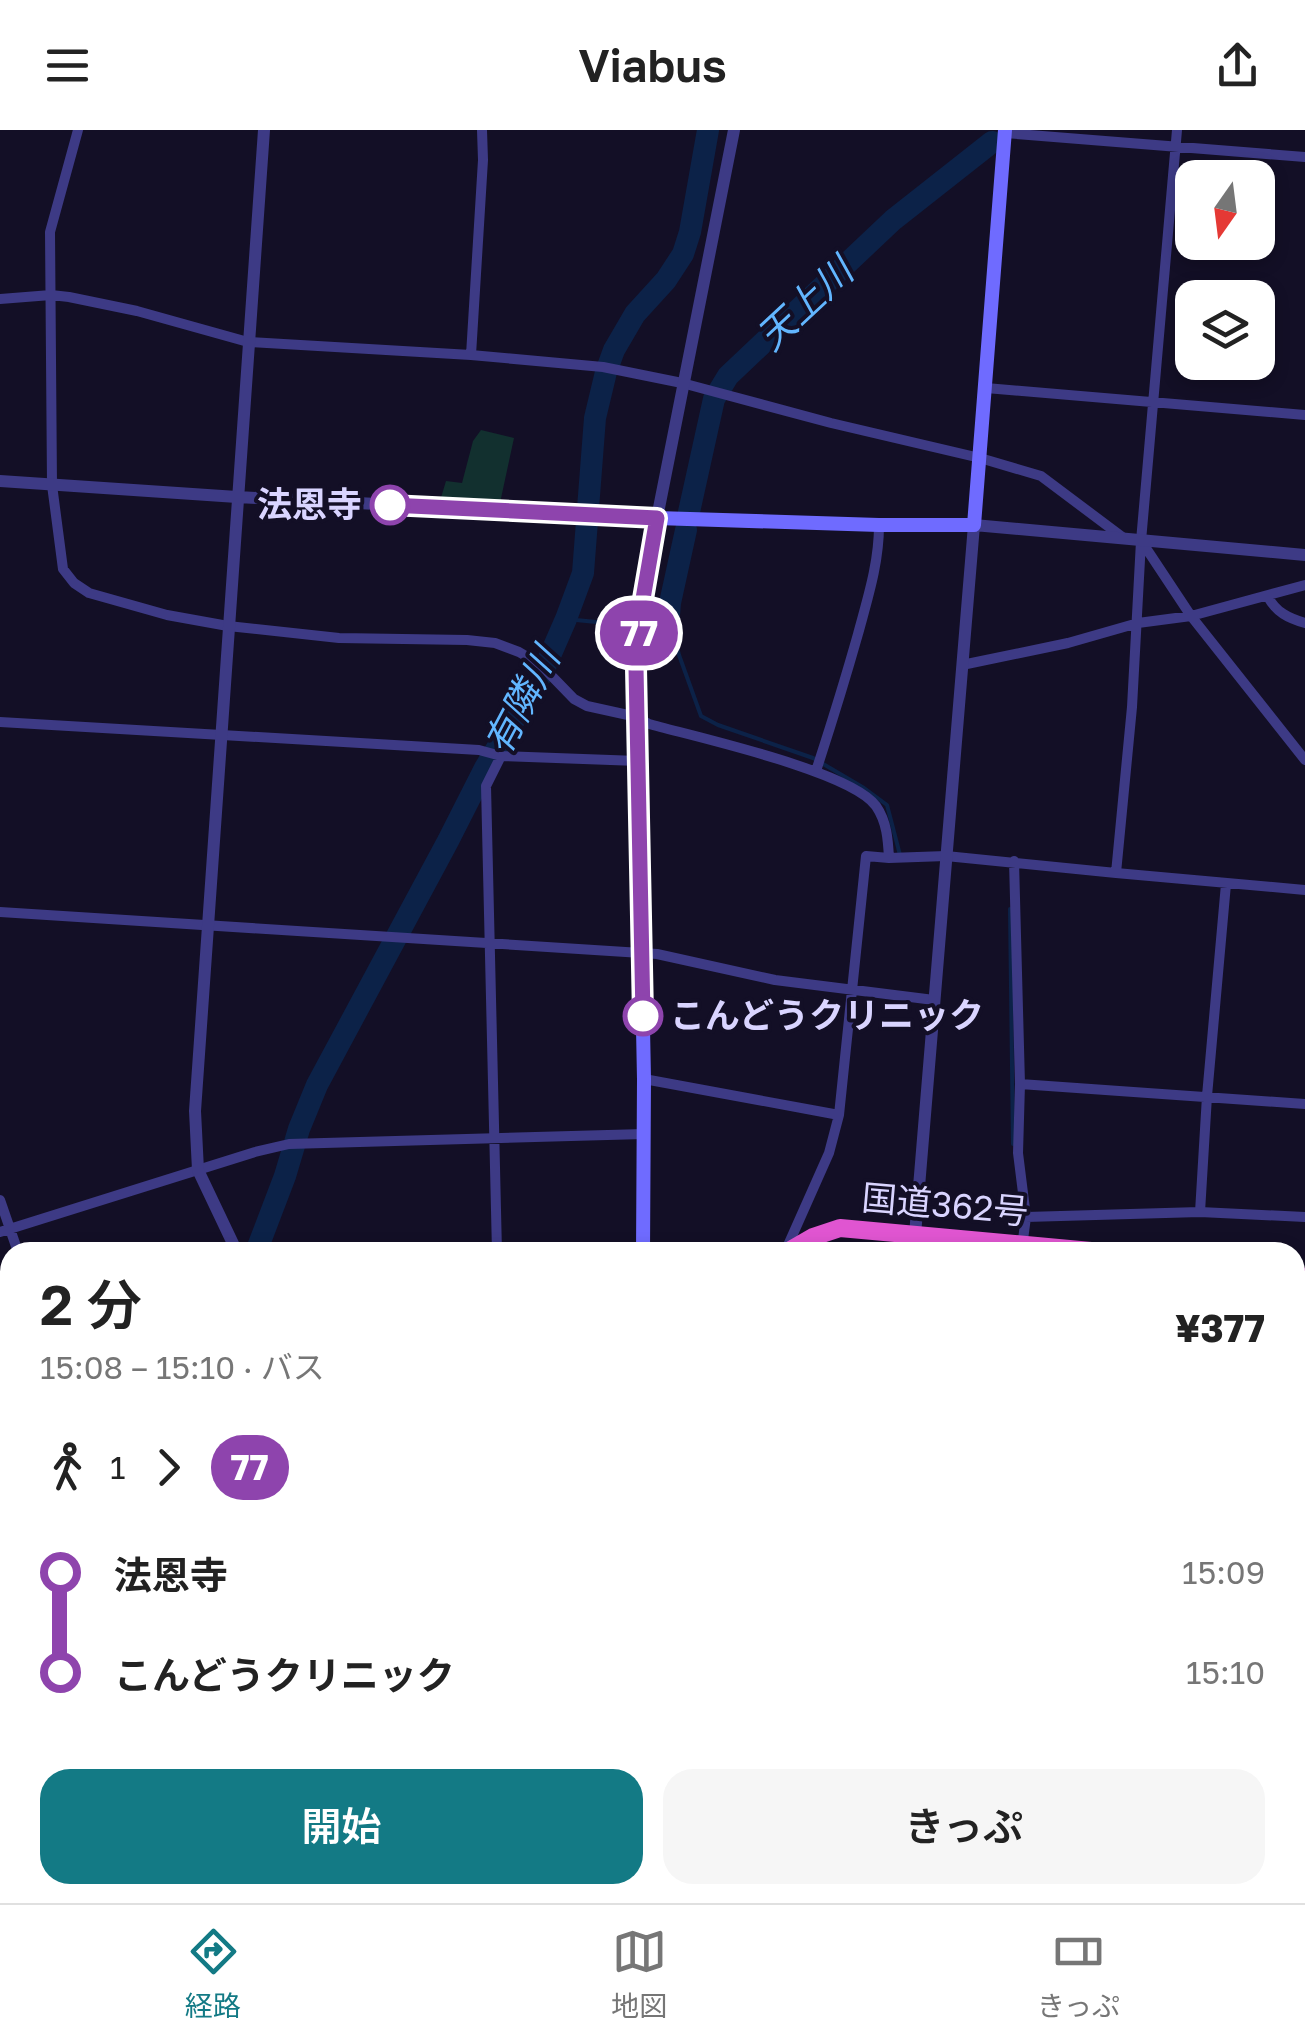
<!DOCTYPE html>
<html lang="ja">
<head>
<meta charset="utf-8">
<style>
	:root { --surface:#fff; --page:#f6f6f6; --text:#222; --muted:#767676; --line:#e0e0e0; --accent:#137a85 }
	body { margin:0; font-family:"Golos Text","Noto Sans JP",sans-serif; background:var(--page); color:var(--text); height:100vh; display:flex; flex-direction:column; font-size:38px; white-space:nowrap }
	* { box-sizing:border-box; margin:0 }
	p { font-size:32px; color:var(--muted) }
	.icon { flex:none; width:55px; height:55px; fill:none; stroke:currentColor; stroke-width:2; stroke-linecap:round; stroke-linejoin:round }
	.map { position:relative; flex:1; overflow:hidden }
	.side { position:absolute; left:0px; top:1112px; width:1305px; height:662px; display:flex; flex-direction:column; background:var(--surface); border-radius:30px 30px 0 0; box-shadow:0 5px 15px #0003 }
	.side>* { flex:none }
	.badge { padding:0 20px; border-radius:32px; font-size:35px; line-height:65px }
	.needle { width:65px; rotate:194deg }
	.controls { position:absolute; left:1175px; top:30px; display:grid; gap:20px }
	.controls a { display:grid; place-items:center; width:100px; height:100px; border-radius:20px; background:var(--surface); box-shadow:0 5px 15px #0003; font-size:50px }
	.map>.badge { position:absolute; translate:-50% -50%; box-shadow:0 0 0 5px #fff }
	.legs { display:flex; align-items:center; gap:15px; height:110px; padding:0 40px; font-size:32px }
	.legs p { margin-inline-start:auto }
	.head { display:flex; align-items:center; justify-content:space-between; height:170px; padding:0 40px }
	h1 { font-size:55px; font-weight:600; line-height:75px }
	.cta { display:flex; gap:20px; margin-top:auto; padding:20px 40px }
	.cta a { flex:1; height:115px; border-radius:30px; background:var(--accent); color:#fff; font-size:40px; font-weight:600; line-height:115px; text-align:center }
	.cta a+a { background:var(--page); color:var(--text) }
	ul { padding:0 40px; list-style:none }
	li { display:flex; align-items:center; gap:35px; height:100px; font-size:38px }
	li i { display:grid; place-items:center; width:15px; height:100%; margin:0 12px; background:currentColor }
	li i::after { content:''; width:25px; height:25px; margin:-12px; border:8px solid; border-radius:50%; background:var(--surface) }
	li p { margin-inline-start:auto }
	li:first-child i { background:linear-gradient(#0000 50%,currentColor 0) }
	li:last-child i { background:linear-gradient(currentColor 50%,#0000 0) }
	header { display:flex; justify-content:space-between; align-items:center; height:130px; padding:0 40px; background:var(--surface); font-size:45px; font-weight:600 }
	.menu { display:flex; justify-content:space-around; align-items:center; height:140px; border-top:2px solid var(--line); background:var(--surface); font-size:28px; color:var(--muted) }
	.menu a { display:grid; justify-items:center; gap:5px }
	.menu .current { color:var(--accent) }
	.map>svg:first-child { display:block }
	.green { fill:#12302f }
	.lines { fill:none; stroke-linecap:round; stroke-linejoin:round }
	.stream { stroke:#0c2248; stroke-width:4 }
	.river { stroke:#0c2248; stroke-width:22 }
	.minor { stroke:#3d3a85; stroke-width:10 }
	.tertiary { stroke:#3d3a85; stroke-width:12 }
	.secondary { stroke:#6f6bff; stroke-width:14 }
	.primary { stroke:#c25bff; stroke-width:15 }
	.trunk { stroke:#e055d1; stroke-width:18 }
	.rail-casing { stroke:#00e5ff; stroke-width:8 }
	.rail { stroke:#130f26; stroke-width:4; stroke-dasharray:11; stroke-linecap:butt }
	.line-1-casing { stroke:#fff; stroke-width:22 }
	.line-1 { stroke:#8e44ad; stroke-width:15 }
	.stop-1-dot { fill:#fff; stroke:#8e44ad; stroke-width:5 }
	.labels { text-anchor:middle; stroke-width:8; stroke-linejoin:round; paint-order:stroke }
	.stop-label { font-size:35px; font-weight:bold; fill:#d9d4ff; stroke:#130f26; text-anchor:end }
	.street-label { font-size:35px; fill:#d9d4ff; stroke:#130f26 }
	.water-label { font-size:38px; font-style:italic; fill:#62b6ff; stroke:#130f26 }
</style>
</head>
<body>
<header><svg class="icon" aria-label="menu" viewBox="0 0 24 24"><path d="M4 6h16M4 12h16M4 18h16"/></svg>Viabus<svg class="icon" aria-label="share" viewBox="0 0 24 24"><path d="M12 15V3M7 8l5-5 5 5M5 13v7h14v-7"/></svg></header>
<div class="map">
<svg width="1305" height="1773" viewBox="0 0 1305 1773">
	<rect width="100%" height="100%" fill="#130f26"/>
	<path class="green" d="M 481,300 L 514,308 L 500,373 L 440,371 L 446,351 L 462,353 L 473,311 Z"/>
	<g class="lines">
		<path class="stream" d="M 650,487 L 669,485 L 679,525 L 701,586 L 718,595 L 813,628 L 864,658 L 887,675 L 900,725
			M 566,489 L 596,492 L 627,489
			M 1010,779 L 1013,1014
			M 1018,1063 L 1021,1089
			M 945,1773 L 947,1769 L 954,1765"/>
		<path class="river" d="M 689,382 L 714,269 L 728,246 L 893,90 L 992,12
			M 669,485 L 670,473 L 686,400
			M 256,1122 L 285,1046 L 299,999 L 317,955 L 448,711 L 485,638 L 542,544 L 566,489 L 583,443 L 595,288 L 606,242 L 614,220 L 635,184 L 666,150 L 683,124 L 690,102 L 708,0
			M 0,1315 L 10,1309"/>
		<path class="minor" d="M 78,0 L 50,102 L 52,355 L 63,439 L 74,453 L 89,463 L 167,485 L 228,496 L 339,508 L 467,510 L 495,513 L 519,522 L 541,535 L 574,569 L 587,576 L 637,587 L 649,594 C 696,607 851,641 876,676 C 887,692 888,710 889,728
			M 1005,3 L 1305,27
			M 0,169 L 51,165 L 69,167 L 137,181 L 248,212 L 471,225 L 603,237 L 682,253 L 831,293 L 980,328 L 1041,346 L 1125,409
			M 471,225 L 483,30 L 482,0
			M 986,258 L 1305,285
			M 1142,412 L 1191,486 L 1305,630
			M 1268,467 C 1276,482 1288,488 1305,493
			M 962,535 L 1068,513 L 1138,493 L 1191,486 L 1305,455
			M 0,592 L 479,620 L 501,626 L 638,631
			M 816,641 C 831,595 845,550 858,504 C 868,467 879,433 879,395
			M 1014,731 L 1020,954 L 1018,1023 L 1026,1087 L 1022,1117
			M 1116,743 L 1305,760
			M 1226,754 L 1207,966 L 1200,1082 L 1305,1087
			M 0,782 L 657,824 L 775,850 L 934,870
			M 644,949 L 839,985
			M 1020,954 L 1305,974
			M 0,1070 L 18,1122
			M 1026,1087 L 1200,1082
			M 0,1102 L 255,1022 L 289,1014 L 644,1004
			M 497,1122 L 486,656 L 501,626
			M 785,1122 L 829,1023 L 839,985 L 866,726 L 889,728 L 946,726 L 1116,743 L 1132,577 L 1141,411 L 1177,0
			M 914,1122 L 915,1105
			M 0,1325 L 10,1319
			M 0,1534 L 10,1531
			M 1295,1653 L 1305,1654
			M 0,1750 L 10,1748
			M 313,1765 L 314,1773
			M 1025,1765 L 1030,1773
			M 829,1771 L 864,1767 L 899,1773
			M 260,1773 L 261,1765
			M 965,1773 L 1012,1765"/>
		<path class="tertiary" d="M 0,351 L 237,367 L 657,388 L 734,0
			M 915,1105 L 974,395 L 1305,425
			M 237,1122 L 198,1040 L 195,981 L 264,0"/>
		<path class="secondary" d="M 643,1122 L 644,949 L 636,538 L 641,486 L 657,388 L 879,395 L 974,395 L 1005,0"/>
		<path class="primary" d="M 826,1765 L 830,1773"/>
		<path class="trunk" d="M 787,1122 L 813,1107 L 840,1098 L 1102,1122
			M 1295,1145 L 1305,1147
			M 0,1645 L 10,1639"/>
		<defs>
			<path id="rail" d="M 0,1608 L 10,1609
				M 1295,1750 L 1305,1751"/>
		</defs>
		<use href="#rail" class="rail-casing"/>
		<use href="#rail" class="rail"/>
	</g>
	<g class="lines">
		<defs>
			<path id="line-1" d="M 390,375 L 657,388 L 640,486 L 636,538 L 643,886"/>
		</defs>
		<use href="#line-1" class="line-1-casing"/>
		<use href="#line-1" class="line-1"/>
	</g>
	<g class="stop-1-dot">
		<circle cx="390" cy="375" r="18"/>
		<circle cx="643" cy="886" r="18"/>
	</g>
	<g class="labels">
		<g class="stop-label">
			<text x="362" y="387">法恩寺</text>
			<text x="670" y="898" text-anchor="start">こんどうクリニック</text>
		</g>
		<g class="street-label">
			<text transform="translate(945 1075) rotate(5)" y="12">国道362号</text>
		</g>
		<g class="water-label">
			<text transform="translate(805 174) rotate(-43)" y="13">天上川</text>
			<text transform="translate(522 571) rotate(-62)" y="13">有隣川</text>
		</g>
	</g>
</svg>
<div class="controls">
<a><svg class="needle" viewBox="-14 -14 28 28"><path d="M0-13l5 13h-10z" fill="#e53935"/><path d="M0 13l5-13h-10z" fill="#767676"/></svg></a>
<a><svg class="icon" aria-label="layers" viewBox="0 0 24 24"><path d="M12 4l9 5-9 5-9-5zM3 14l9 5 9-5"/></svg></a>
</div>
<b class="badge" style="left:639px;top:503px;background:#8e44ad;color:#fff">77</b>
<section class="side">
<div class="head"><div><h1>2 分</h1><p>15:08 – 15:10 · バス</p></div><b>¥377</b></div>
<div class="legs"><svg class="icon" aria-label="walk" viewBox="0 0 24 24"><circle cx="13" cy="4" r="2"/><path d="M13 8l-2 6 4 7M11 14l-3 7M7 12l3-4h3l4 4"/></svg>1<svg class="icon" aria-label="forward" viewBox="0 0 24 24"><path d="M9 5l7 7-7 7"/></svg><b class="badge" style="background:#8e44ad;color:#fff">77</b></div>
<ul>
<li><i style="color:#8e44ad"></i><b>法恩寺</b><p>15:09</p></li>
<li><i style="color:#8e44ad"></i><b>こんどうクリニック</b><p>15:10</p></li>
</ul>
<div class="cta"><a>開始</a><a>きっぷ</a></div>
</section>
</div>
<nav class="menu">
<a class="current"><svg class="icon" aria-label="directions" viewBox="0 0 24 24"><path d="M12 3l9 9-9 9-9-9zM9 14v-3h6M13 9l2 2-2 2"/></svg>経路</a>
<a><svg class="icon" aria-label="map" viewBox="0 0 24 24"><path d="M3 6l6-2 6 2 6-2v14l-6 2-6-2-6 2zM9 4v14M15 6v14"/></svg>地図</a>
<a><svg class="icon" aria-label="tickets" viewBox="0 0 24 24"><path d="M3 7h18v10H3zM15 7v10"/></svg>きっぷ</a>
</nav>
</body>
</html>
